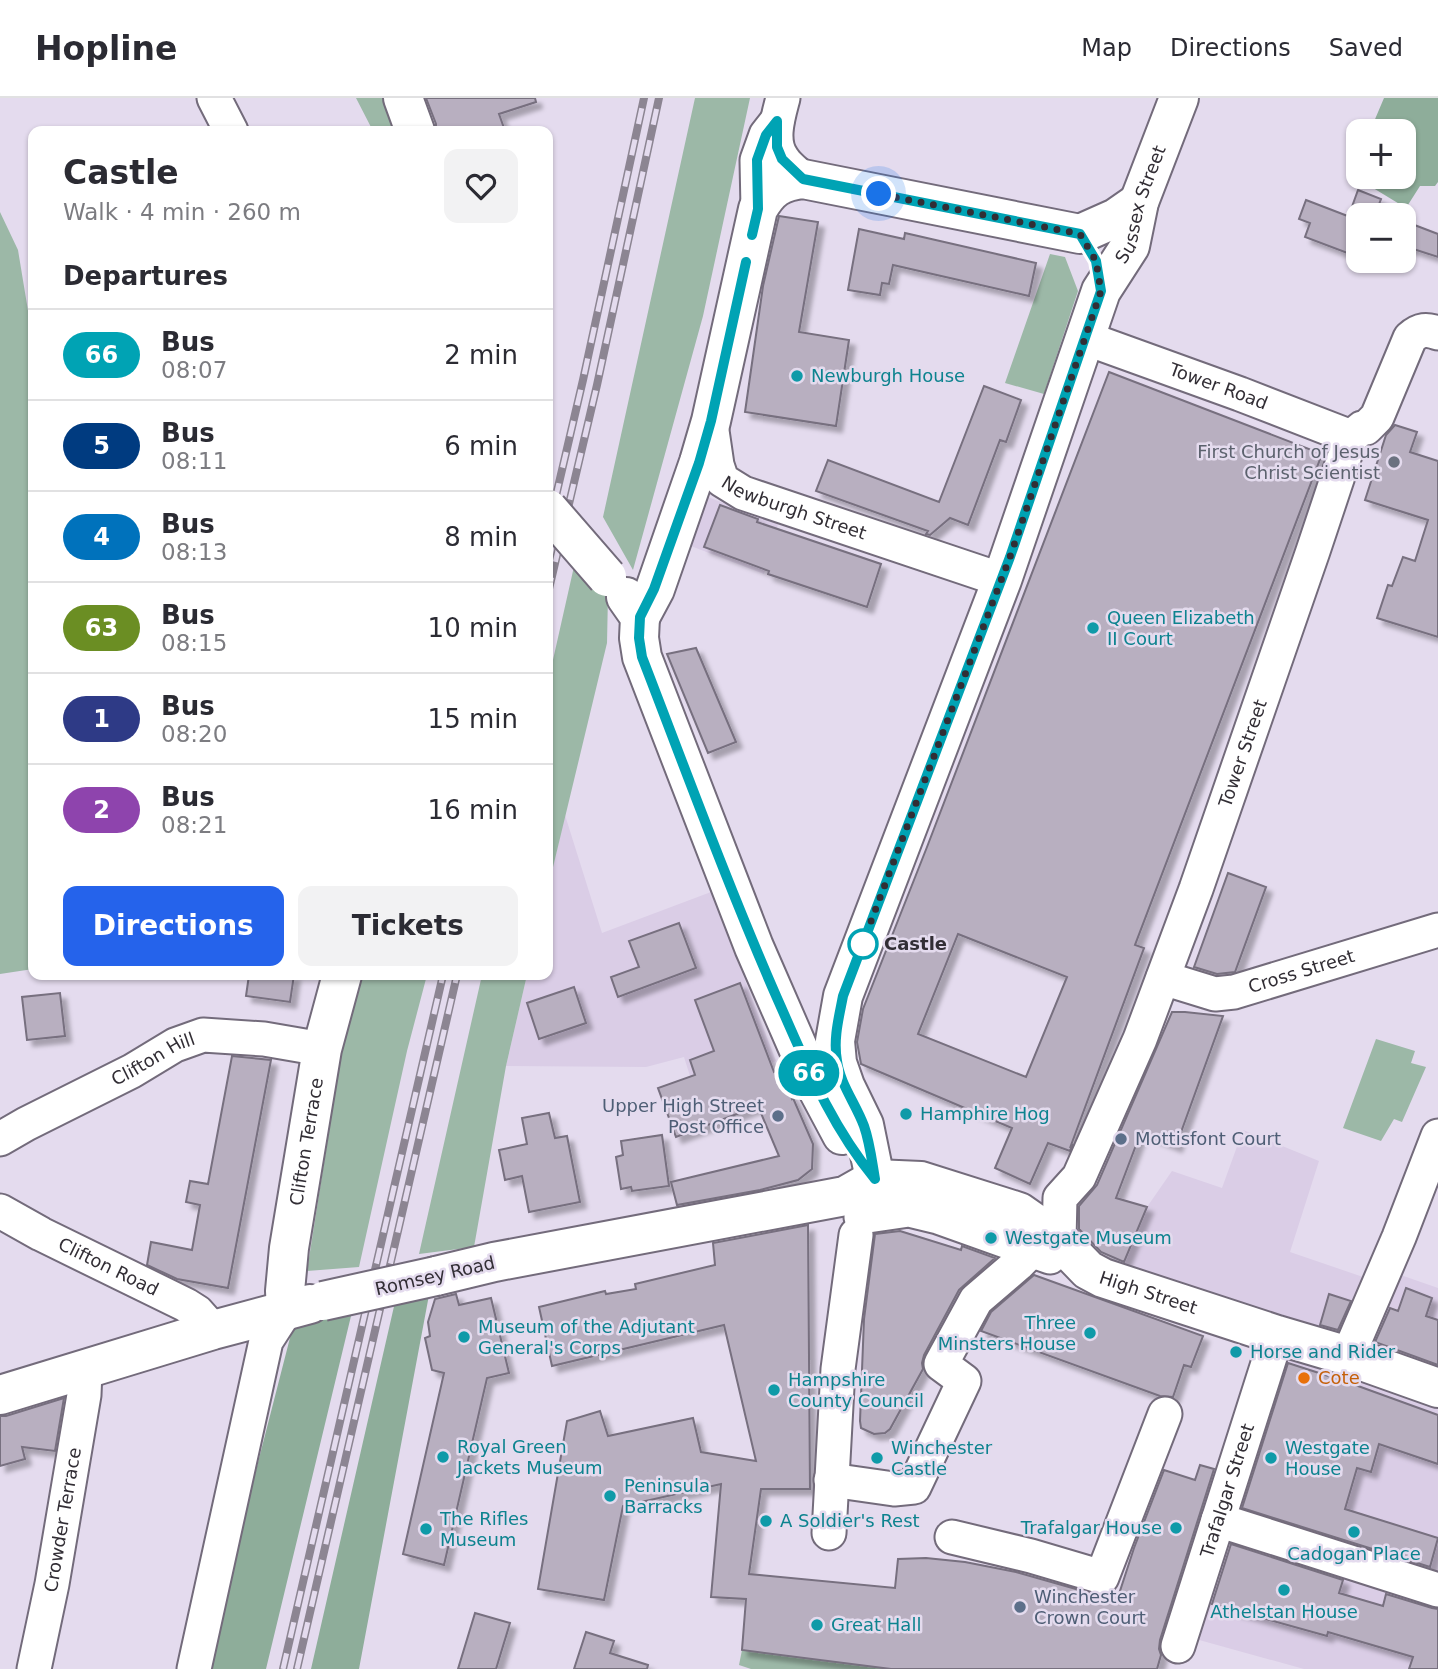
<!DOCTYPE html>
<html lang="en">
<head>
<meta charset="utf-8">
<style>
	:root { --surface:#fff; --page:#f2f2f3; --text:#2b2b33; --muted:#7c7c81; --line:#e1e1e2; --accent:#2563eb }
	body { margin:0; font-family:"DejaVu Sans",sans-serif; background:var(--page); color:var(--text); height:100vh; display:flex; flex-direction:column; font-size:26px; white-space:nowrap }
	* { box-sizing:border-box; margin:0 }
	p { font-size:23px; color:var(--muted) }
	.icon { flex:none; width:38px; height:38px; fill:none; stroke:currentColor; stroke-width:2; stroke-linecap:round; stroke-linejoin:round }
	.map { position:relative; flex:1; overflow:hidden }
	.details { position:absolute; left:28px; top:28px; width:525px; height:854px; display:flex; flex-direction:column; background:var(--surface); border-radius:14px; box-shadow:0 2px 5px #0004 }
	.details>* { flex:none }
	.badge { padding:0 14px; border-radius:23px; font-size:24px; line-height:46px }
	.tools { position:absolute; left:1346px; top:21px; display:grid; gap:14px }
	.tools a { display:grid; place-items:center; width:70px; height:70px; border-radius:14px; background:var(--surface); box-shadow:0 2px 5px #0004; font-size:35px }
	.you { position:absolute; width:35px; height:35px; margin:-18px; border:5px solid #fff; border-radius:50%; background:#1a73e8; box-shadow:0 0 0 10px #1a73e833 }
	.map>.badge { position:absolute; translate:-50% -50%; box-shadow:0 0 0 4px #fff }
	h2 { padding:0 35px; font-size:26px; line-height:63px }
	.round { display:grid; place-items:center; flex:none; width:74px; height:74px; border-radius:14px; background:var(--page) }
	.headline { display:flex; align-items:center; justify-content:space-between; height:119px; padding:0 35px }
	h1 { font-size:33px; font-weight:600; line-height:52px }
	.cta { display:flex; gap:14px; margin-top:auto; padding:14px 35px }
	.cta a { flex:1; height:80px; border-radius:14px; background:var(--accent); color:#fff; font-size:28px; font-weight:600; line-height:80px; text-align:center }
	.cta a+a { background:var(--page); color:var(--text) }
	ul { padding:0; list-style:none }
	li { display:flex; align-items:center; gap:21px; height:91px; padding:0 35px; border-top:2px solid var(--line) }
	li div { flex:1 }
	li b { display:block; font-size:26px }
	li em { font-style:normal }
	li .badge { min-width:77px; font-weight:700; text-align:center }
	header { display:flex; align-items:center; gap:42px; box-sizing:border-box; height:98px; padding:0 35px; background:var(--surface); border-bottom:2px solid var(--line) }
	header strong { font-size:33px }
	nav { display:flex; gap:38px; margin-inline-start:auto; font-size:24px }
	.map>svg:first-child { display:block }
	.built { fill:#dacde6 }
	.green { fill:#9cb8a7 }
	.forest { fill:#8ead9a }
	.building { fill:#b8afc0; stroke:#776f7f; stroke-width:2; fill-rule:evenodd; filter:url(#shadow) }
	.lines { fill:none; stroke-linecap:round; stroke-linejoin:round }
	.minor-casing { stroke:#736b7b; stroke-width:37 }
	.major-casing { stroke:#736b7b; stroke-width:42 }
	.minor { stroke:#fff; stroke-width:33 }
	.major { stroke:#fff; stroke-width:38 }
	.rail-casing { stroke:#8c8592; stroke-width:8 }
	.rail { stroke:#e4dbee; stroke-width:5; stroke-dasharray:16; stroke-linecap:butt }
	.major-bridge-casing { stroke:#736b7b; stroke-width:42; stroke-linecap:butt }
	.major-bridge { stroke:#fff; stroke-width:38 }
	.line-casing { stroke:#fff; stroke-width:16 }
	.line { stroke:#00a3b4; stroke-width:10 }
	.walk { stroke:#322e35; stroke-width:7; stroke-dasharray:0 12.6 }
	.culture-dot { fill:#0f9aa8; stroke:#e4dbee; stroke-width:2.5 }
	.worship-dot { fill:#6b7280; stroke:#e4dbee; stroke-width:2.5 }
	.stop-dot { fill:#fff; stroke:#00a3b4; stroke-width:3.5 }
	.service-dot { fill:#5c6f8a; stroke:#e4dbee; stroke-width:2.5 }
	.food-dot { fill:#e8710a; stroke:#e4dbee; stroke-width:2.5 }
	.labels { text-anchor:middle; stroke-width:5; stroke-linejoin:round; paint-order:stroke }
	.street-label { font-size:18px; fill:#322e35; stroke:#e4dbee }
	.culture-label { font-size:18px; fill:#0d838f; stroke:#e4dbee; text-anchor:start }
	.worship-label { font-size:18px; fill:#5b616d; stroke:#e4dbee; text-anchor:end }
	.stop-label { font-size:18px; font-weight:bold; fill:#322e35; stroke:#e4dbee; text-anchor:start }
	.service-label { font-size:18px; fill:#4e5e75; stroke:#e4dbee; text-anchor:start }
	.food-label { font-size:18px; fill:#c56008; stroke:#e4dbee; text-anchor:start }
</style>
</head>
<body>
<header>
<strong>Hopline</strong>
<nav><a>Map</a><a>Directions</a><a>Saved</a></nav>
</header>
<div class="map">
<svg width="1438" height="1571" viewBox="0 0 1438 1571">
	<defs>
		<filter id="shadow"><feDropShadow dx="6" dy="6" stdDeviation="2" flood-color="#0004"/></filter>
	</defs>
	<rect width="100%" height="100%" fill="#e4dbee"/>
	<path class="built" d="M 700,396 L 778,426 L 764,476 L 683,445 Z
		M 565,717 L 602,835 L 711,794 L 776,963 L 695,994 L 684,959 L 646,969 L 506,968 L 527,877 L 548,877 L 548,790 Z
		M 1243,1032 L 1319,1063 L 1290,1154 L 1366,1180 L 1392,1174 L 1438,1190 L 1438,1571 L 1304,1571 L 1192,1540 L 1281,1255 L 1123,1168 L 1147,1109 L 1172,1073 L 1222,1090 Z"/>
	<path class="green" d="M 356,0 L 390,0 L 404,33 L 373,33 Z
		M 695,0 L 750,0 L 703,218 L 633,472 L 603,419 Z
		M 0,114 L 18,152 L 33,243 L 33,871 L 0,876 Z
		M 1050,156 L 1065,159 L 1078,193 L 1044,296 L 1005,285 Z
		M 575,464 L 608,497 L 607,545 L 548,790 L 548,584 Z
		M 356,877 L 427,877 L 407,953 L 359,1169 L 307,1173 L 351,893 Z
		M 482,877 L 527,877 L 506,968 L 474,1149 L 419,1156 Z
		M 1376,941 L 1415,953 L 1411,965 L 1426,969 L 1402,1024 L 1394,1021 L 1381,1043 L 1343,1030 Z
		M 742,1552 L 885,1570 L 885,1571 L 751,1571 L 739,1567 Z"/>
	<path class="forest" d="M 1384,0 L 1438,0 L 1438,84 L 1435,88 L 1420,88 L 1406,110 L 1360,82 L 1363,79 L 1404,79 L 1404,33 L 1370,33 Z
		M 429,1197 L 359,1571 L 311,1571 L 395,1204 Z
		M 319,1215 L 351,1218 L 266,1571 L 205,1571 L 292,1232 Z"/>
	<path class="building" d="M 426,0 L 535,0 L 536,4 L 499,16 L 505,33 L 436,33 L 436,26 Z
		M 1358,92 L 1381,101 L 1375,117 L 1349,117 Z
		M 1306,102 L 1358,122 L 1358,159 L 1305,139 L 1310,125 L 1299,121 Z
		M 779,118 L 818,124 L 799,234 L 849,242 L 836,328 L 745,314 L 763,188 Z
		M 1404,123 L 1438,136 L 1438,159 L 1404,148 Z
		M 859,131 L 904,141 L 905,135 L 1036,165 L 1029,198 L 893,167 L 889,186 L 882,185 L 880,197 L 848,192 Z
		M 1109,274 L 1322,356 L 1135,847 L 1144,850 L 1070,1050 L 1073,1046 L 1070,1053 L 1048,1045 L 1030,1086 L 995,1070 L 1012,1030 L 861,966 L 857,944 L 863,911 L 927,749 ZM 958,836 L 1067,879 L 1026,979 L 918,936 Z
		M 984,288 L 1021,302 L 1006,344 L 1000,342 L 968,427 L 950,420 L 930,437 L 926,436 L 928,433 L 816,393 L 828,362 L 939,404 Z
		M 1395,327 L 1417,334 L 1410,354 L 1438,363 L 1438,539 L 1377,520 L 1388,487 L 1392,488 L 1403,459 L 1415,463 L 1428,422 L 1365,402 L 1386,337 Z
		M 720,407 L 758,421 L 757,424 L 881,466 L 867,509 L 768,476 L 769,473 L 704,449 Z
		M 696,550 L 736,644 L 708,655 L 667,556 Z
		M 1228,775 L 1266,789 L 1235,874 L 1217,876 L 1194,869 Z
		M 679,825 L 696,870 L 618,899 L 611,879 L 639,869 L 629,843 Z
		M 249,877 L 294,877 L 290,904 L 246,898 Z
		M 740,885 L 774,974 L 781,972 L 792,1001 L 793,1000 L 813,1046 L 812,1071 L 798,1082 L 760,1092 L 677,1107 L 671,1084 L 779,1058 L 758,1008 L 676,1039 L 658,990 L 695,977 L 690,962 L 714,953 L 695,902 Z
		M 574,889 L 586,925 L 539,941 L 527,905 Z
		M 60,895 L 65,938 L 27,942 L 22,899 Z
		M 1172,914 L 1185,914 L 1223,918 L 1176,1048 L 1141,1034 L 1116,1100 L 1147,1109 L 1124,1164 L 1101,1154 L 1079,1131 L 1079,1108 L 1097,1087 Z
		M 232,958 L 271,962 L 228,1190 L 177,1181 L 147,1167 L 151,1144 L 192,1152 L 200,1107 L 186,1104 L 190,1083 L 208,1086 Z
		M 549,1015 L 555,1040 L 567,1038 L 580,1104 L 529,1114 L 522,1078 L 505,1082 L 499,1052 L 527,1046 L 522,1020 Z
		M 662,1037 L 669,1088 L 632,1093 L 631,1089 L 621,1091 L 616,1059 L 623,1057 L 621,1043 Z
		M 808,1127 L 810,1391 L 761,1391 L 749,1476 L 895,1490 L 898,1461 L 926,1460 L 965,1464 L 1016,1474 L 1097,1497 L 1109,1497 L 1118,1499 L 1134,1450 L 1164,1372 L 1195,1382 L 1200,1367 L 1214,1371 L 1160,1542 L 1159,1551 L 1161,1557 L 1157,1571 L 891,1571 L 742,1552 L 746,1501 L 711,1499 L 721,1386 L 623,1408 L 604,1502 L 538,1491 L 567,1323 L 600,1313 L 608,1338 L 693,1320 L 701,1354 L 756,1363 L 724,1227 L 552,1268 L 539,1209 L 605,1193 L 606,1196 L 636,1191 L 635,1186 L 715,1167 L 713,1145 Z
		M 900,1133 L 961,1152 L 962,1148 L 995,1160 L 959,1192 L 924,1257 L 922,1265 L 923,1271 L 890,1331 L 885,1335 L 874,1336 L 861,1330 L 860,1323 L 864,1221 L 875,1136 Z
		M 1034,1177 L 1203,1238 L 1191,1269 L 1184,1267 L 1173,1299 L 1160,1298 L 981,1233 L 991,1214 Z
		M 1406,1190 L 1432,1200 L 1426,1218 L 1438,1222 L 1438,1267 L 1375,1244 L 1390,1210 L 1398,1213 Z
		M 456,1196 L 459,1207 L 491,1200 L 509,1275 L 487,1280 L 444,1467 L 403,1456 L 444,1275 L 432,1272 L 425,1240 L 430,1238 L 428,1224 L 435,1201 Z
		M 1329,1196 L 1351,1203 L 1338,1232 L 1320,1227 Z
		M 1288,1265 L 1347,1284 L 1438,1317 L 1438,1366 L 1379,1346 L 1371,1374 L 1357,1370 L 1345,1411 L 1438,1440 L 1430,1469 L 1242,1410 Z
		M 64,1300 L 55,1353 L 22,1349 L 25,1361 L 0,1368 L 0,1318 L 6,1318 Z
		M 1231,1446 L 1343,1482 L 1339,1495 L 1383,1508 L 1386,1496 L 1432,1510 L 1438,1511 L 1438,1571 L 1409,1571 L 1413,1559 L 1328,1534 L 1327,1538 L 1212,1506 Z
		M 475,1515 L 510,1525 L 496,1571 L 458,1571 Z
		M 586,1534 L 614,1543 L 610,1555 L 648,1567 L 647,1571 L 574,1571 Z"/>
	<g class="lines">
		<defs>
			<g id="minor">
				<path d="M 214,0 L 231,33"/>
				<path d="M 783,0 C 778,19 770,44 783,61 C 788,69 797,75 803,81"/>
				<path d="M 758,111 L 757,62 L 766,37 L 777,23"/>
				<path id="s1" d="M 1085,240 L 1240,296 L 1351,339"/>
				<path id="s2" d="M 711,326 L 717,367 L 722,382 L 743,395 L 1002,482"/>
				<path id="s3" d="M 1163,880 L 1215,896 L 1234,894 L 1438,832"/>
				<path id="s4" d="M 0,1041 L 26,1026 L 132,973 L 175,947 L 203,937 L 264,941 L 322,951"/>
				<path id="s5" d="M 0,1113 L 41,1136 L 186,1207 L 197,1214 L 213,1232"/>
				<path d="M 861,1119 L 909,1112 L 938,1119 L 1050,1159"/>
				<path id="s6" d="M 1059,1142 L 1060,1100 L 1079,1079 L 1140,941 L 1196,791 L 1313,453 L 1351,339 L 1362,330 L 1366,330 L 1377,319 L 1410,240 C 1420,231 1427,231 1438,235"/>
				<path d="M 1348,1258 L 1399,1139 L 1438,1038"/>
				<path d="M 831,1382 L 894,1391 L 914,1389 L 964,1283 L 941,1266 L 976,1202 L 1018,1166 L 1032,1152"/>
				<path d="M 1218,1422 L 1438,1492"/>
				<path d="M 829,1435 L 838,1271 L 856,1137"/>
				<path d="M 952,1439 L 1031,1458 L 1102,1479 L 1165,1316"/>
				<path id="s7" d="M 1178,1548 L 1277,1237"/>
				<path id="s8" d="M 34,1571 L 52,1486 L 84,1297 L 85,1272"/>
				<path d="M 194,1571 L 266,1243 L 286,1212"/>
			</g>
			<g id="major">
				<path d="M 403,0 L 415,33"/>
				<path d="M 626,499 L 640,519 L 639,540 L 642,559 L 754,849 L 809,975 L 842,1037"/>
				<path d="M 640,519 L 655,491 L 699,364 L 711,323 L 758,111 C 770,90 780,84 803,81 L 1080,136 L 1116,120 L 1139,104"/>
				<path id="s9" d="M 875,1081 L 864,1027 L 845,988 L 837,965 L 835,943 L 843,898 L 1002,482 L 1101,193 L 1130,148 L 1139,104 L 1179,0"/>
				<path id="s10" d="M 875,1081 L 921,1083 L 1019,1114 L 1059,1142 L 1088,1172 L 1103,1180 L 1277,1237 L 1348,1258 L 1438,1290"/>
				<path d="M 436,1178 L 494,1164 L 845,1098 L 875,1081"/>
				<path id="s11" d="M 286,1212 L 285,1193 L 289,1150 L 322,951 L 342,877"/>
				<path d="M 0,1297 L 213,1232 L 310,1206"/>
			</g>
		</defs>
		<use href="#minor" class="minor-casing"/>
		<use href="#major" class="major-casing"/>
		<use href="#minor" class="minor"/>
		<use href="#major" class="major"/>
		<defs>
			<path id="rail" d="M 548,432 L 583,282 L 644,0
				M 548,495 L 597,287 L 659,0
				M 283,1571 L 443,877
				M 297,1571 L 457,877"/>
		</defs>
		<use href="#rail" class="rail-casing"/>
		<use href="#rail" class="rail"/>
		<defs>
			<path id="major-bridge" d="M 548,411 L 607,479
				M 323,1203 L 436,1178"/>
		</defs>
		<use href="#major-bridge" class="major-bridge-casing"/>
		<use href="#major-bridge" class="major-bridge"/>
	</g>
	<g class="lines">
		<defs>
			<path id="line" d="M 746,164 L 711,323 L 699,365 L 654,491 L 640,519 L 639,540 L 642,559 C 686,673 728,788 777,900 C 806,965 829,1025 875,1081 C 872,1064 870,1045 864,1028 C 856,1006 840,986 837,963 C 833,941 839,919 843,898 L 1010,459 L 1101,193 L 1096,163 L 1080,136 L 803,81 L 782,61 L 777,49 L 777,23 L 766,37 L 757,62 L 758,111 L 752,137"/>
		</defs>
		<use href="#line" class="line-casing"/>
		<use href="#line" class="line"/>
		<path class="walk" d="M 863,846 L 860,852 L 1010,459 L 1101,193 L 1096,163 L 1080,136 L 879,96"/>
	</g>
	<g class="culture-dot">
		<circle cx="797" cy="278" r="7"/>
		<circle cx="1093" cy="530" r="7"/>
		<circle cx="906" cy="1016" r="7"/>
		<circle cx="991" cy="1140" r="7"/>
		<circle cx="1090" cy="1235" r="7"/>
		<circle cx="464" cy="1239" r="7"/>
		<circle cx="1236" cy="1254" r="7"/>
		<circle cx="774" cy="1292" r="7"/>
		<circle cx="443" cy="1359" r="7"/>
		<circle cx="877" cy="1360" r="7"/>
		<circle cx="1271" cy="1360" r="7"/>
		<circle cx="610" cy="1398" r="7"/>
		<circle cx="766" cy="1423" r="7"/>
		<circle cx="1176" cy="1430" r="7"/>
		<circle cx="426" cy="1431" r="7"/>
		<circle cx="1354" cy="1434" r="7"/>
		<circle cx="1284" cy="1492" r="7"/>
		<circle cx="817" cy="1527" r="7"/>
	</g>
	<circle class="worship-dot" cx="1394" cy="364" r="7"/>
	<circle class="stop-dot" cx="863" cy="846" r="14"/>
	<g class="service-dot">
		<circle cx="778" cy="1018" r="7"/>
		<circle cx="1121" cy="1041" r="7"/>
		<circle cx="1020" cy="1509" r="7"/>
	</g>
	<circle class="food-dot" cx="1304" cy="1280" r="7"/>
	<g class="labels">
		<g class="street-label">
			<text dy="6" stroke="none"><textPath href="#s9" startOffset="1038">Sussex Street</textPath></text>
			<text dy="6" stroke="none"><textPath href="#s1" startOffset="142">Tower Road</textPath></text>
			<text dy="6" stroke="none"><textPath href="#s2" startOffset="135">Newburgh Street</textPath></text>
			<text dy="6" stroke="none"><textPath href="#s6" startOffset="525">Tower Street</textPath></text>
			<text dy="6" stroke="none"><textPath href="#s3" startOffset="144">Cross Street</textPath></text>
			<text dy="6" stroke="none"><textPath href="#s4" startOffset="173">Clifton Hill</textPath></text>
			<text dy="6" stroke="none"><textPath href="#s11" startOffset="170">Clifton Terrace</textPath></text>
			<text dy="6" stroke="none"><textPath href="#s5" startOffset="122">Clifton Road</textPath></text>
			<text transform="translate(435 1178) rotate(-13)" y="6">Romsey Road</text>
			<text dy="6" stroke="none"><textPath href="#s10" startOffset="304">High Street</textPath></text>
			<text dy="6" stroke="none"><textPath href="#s7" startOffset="163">Trafalgar Street</textPath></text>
			<text dy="6" stroke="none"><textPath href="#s8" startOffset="152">Crowder Terrace</textPath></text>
		</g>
		<g class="culture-label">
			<text x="811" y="284">Newburgh House</text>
			<text x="1107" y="526">Queen Elizabeth<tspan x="1107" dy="21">II Court</tspan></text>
			<text x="920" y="1022">Hamphire Hog</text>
			<text x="1005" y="1146">Westgate Museum</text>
			<text x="1076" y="1231" text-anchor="end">Three<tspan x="1076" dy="21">Minsters House</tspan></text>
			<text x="478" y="1235">Museum of the Adjutant<tspan x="478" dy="21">General's Corps</tspan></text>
			<text x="1250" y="1260">Horse and Rider</text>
			<text x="788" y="1288">Hampshire<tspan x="788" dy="21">County Council</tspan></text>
			<text x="457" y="1355">Royal Green<tspan x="457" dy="21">Jackets Museum</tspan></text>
			<text x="891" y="1356">Winchester<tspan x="891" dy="21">Castle</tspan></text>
			<text x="1285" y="1356">Westgate<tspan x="1285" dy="21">House</tspan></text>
			<text x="624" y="1394">Peninsula<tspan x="624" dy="21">Barracks</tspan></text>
			<text x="440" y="1427">The Rifles<tspan x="440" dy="21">Museum</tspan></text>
			<text x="780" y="1429">A Soldier's Rest</text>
			<text x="1162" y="1436" text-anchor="end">Trafalgar House</text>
			<text x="1354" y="1462" text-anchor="middle">Cadogan Place</text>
			<text x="1284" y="1520" text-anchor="middle">Athelstan House</text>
			<text x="831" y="1533">Great Hall</text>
		</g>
		<g class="worship-label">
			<text x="1380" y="360">First Church of Jesus<tspan x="1380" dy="21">Christ Scientist</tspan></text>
		</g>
		<g class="stop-label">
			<text x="884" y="852">Castle</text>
		</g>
		<g class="service-label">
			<text x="764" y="1014" text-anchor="end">Upper High Street<tspan x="764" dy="21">Post Office</tspan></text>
			<text x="1135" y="1047">Mottisfont Court</text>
			<text x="1034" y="1505">Winchester<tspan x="1034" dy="21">Crown Court</tspan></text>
		</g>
		<g class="food-label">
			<text x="1318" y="1286">Cote</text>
		</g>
	</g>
</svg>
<div class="tools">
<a>+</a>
<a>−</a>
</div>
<div class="you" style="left:879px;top:96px"></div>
<b class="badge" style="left:809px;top:975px;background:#00a3b4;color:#fff">66</b>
<section class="details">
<div class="headline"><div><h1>Castle</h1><p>Walk · 4 min · 260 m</p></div><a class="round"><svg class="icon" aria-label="heart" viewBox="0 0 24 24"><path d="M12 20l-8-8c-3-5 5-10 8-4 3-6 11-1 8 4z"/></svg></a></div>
<h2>Departures</h2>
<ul>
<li><span class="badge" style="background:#00a3b4;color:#fff">66</span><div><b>Bus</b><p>08:07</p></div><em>2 min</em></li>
<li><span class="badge" style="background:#003b80;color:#fff">5</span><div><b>Bus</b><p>08:11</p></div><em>6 min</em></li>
<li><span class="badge" style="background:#0072bc;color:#fff">4</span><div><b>Bus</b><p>08:13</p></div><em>8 min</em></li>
<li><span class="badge" style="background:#6b8e23;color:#fff">63</span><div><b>Bus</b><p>08:15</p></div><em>10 min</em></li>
<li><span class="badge" style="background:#2e3a86;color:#fff">1</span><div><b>Bus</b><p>08:20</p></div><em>15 min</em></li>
<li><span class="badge" style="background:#8e44ad;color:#fff">2</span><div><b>Bus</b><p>08:21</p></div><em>16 min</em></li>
</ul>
<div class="cta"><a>Directions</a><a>Tickets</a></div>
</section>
</div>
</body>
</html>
